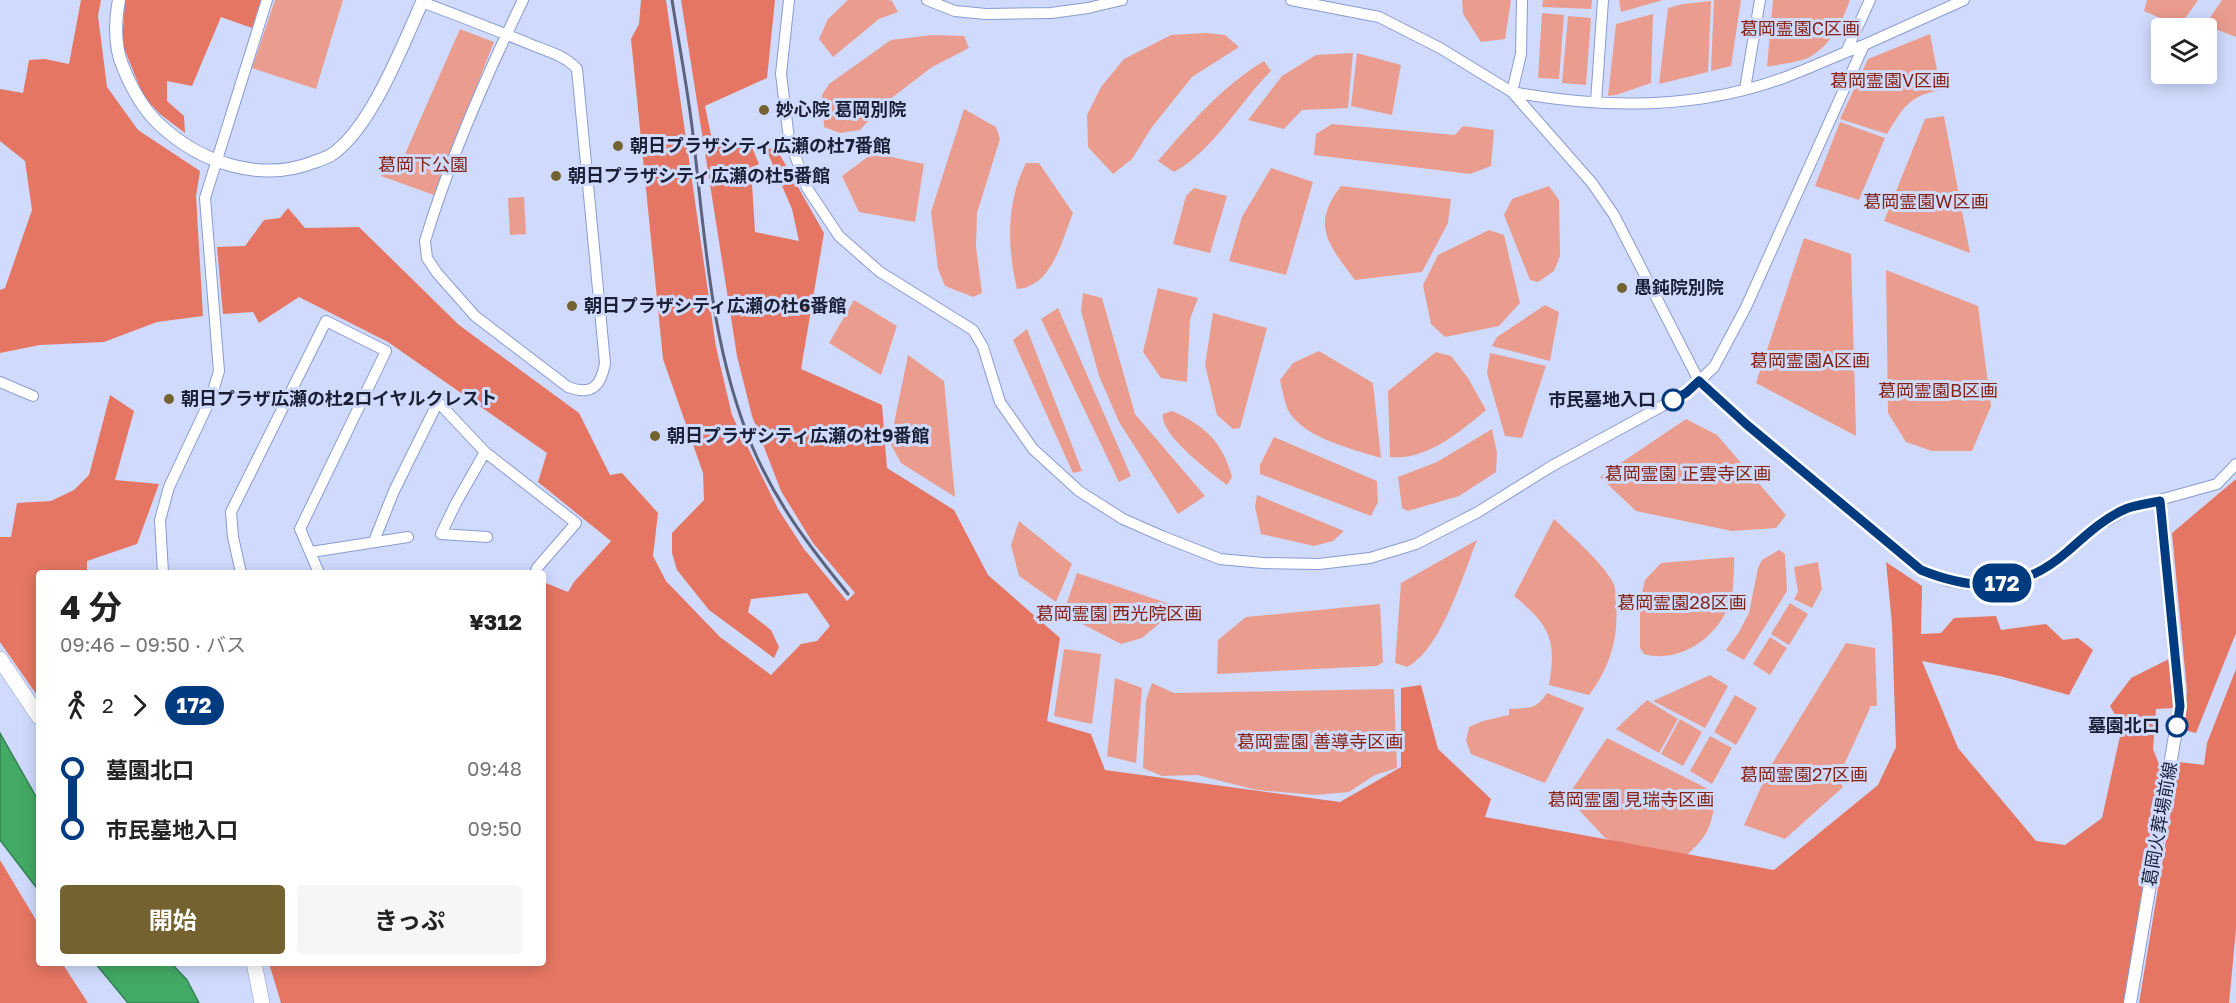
<!DOCTYPE html>
<html lang="ja">
<head>
<meta charset="utf-8">
<style>
	:root { --surface:#fff; --page:#f6f6f6; --text:#222; --muted:#767676; --accent:#746331 }
	body { margin:0; font-family:"Golos Text","Noto Sans JP",sans-serif; background:var(--page); color:var(--text); height:100vh; display:flex; flex-direction:column; font-size:22px; white-space:nowrap }
	* { box-sizing:border-box; margin:0 }
	p { font-size:20px; color:var(--muted) }
	.icon { flex:none; width:33px; height:33px; fill:none; stroke:currentColor; stroke-width:2; stroke-linecap:round; stroke-linejoin:round }
	.map { position:relative; flex:1; overflow:hidden }
	.side { position:absolute; left:36px; top:570px; width:510px; height:396px; display:flex; flex-direction:column; background:var(--surface); border-radius:6px; box-shadow:0 3px 15px #0003 }
	.side>* { flex:none }
	.badge { padding:0 12px; border-radius:20px; font-size:21px; line-height:39px }
	.buttons { position:absolute; left:2151px; top:18px; display:grid; gap:12px }
	.buttons a { display:grid; place-items:center; width:66px; height:66px; border-radius:6px; background:var(--surface); box-shadow:0 3px 15px #0003; font-size:30px }
	.map>.badge { position:absolute; translate:-50% -50%; box-shadow:0 0 0 3px #fff }
	.legs { display:flex; align-items:center; gap:9px; height:66px; padding:0 24px; font-size:20px }
	.legs p { margin-inline-start:auto }
	.summary { display:flex; align-items:center; justify-content:space-between; height:102px; padding:0 24px }
	h1 { font-size:33px; font-weight:700; line-height:45px }
	.action { display:flex; gap:12px; margin-top:auto; padding:12px 24px }
	.action a { flex:1; height:69px; border-radius:6px; background:var(--accent); color:#fff; font-size:24px; font-weight:700; line-height:69px; text-align:center }
	.action a+a { background:var(--page); color:var(--text) }
	ul { padding:0 24px; list-style:none }
	li { display:flex; align-items:center; gap:21px; height:60px; font-size:22px }
	li i { display:grid; place-items:center; width:9px; height:100%; margin:0 8px; background:currentColor }
	li i::after { content:''; width:15px; height:15px; margin:-8px; border:4px solid; border-radius:50%; background:var(--surface) }
	li p { margin-inline-start:auto }
	li:first-child i { background:linear-gradient(#0000 50%,currentColor 0) }
	li:last-child i { background:linear-gradient(currentColor 50%,#0000 0) }
	.map>svg:first-child { display:block }
	.green { fill:#ea9d8e }
	.forest { fill:#e57663 }
	.water { fill:#42aa64; stroke:#368156; stroke-width:1.5 }
	.lines { fill:none; stroke-linecap:round; stroke-linejoin:round }
	.minor-casing { stroke:#8a9bd2; stroke-width:12 }
	.tertiary-casing { stroke:#8a9bd2; stroke-width:14 }
	.primary-casing { stroke:#8a9bd2; stroke-width:16 }
	.minor { stroke:#fff; stroke-width:10 }
	.tertiary { stroke:#fff; stroke-width:12 }
	.primary { stroke:#fff; stroke-width:15 }
	.rail { stroke:#5b637d; stroke-width:3 }
	.line-1-casing { stroke:#fff; stroke-width:14 }
	.line-1 { stroke:#003b80; stroke-width:9 }
	.poi-dot { fill:#746331; stroke:#cfdafd; stroke-width:2 }
	.stop-1-dot { fill:#fff; stroke:#003b80; stroke-width:3 }
	.labels { text-anchor:middle; stroke-width:6; stroke-linejoin:round; paint-order:stroke }
	.park-label { font-size:18px; fill:#872315; stroke:#cfdafd }
	.poi-label { font-size:18px; font-weight:bold; fill:#1a2035; stroke:#cfdafd; text-anchor:start }
	.stop-label { font-size:18px; font-weight:bold; fill:#1a2035; stroke:#cfdafd; text-anchor:end }
	.street-label { font-size:18px; fill:#1a2035; stroke:#cfdafd }
</style>
</head>
<body>
<div class="map">
<svg width="2236" height="1003" viewBox="0 0 2236 1003">
	<rect width="100%" height="100%" fill="#cfdafd"/>
	<path class="green" d="M 275,0 L 343,0 L 316,89 L 252,68 Z
		M 848,0 L 887,0 L 892,1 L 898,12 L 879,19 L 833,57 L 819,39 L 828,19 Z
		M 1462,0 L 1511,0 L 1505,39 L 1481,42 L 1463,14 Z
		M 1543,0 L 1592,0 L 1591,9 L 1542,7 Z
		M 1619,0 L 1663,0 L 1621,12 Z
		M 1714,0 L 1741,0 L 1731,66 L 1711,71 Z
		M 1773,0 L 1850,0 C 1843,20 1832,43 1813,55 C 1804,62 1779,64 1767,67 Z
		M 2147,0 L 2198,0 C 2176,33 2178,25 2144,11 Z
		M 2222,0 L 2236,0 L 2236,37 L 2205,25 Z
		M 1711,1 L 1708,72 L 1659,84 L 1668,8 L 1683,4 Z
		M 1542,13 L 1564,15 L 1559,79 L 1538,78 Z
		M 1653,14 L 1651,83 L 1616,95 L 1608,96 L 1616,24 Z
		M 1568,16 L 1591,18 L 1586,85 L 1562,83 Z
		M 460,29 L 494,42 L 434,195 L 381,176 L 405,154 Z
		M 1206,33 L 1225,35 L 1239,47 L 1192,77 L 1152,127 L 1132,159 L 1113,174 L 1088,147 L 1087,115 L 1101,87 L 1124,59 L 1171,35 Z
		M 1930,34 L 1941,90 C 1908,96 1904,107 1887,134 L 1840,119 L 1868,59 Z
		M 932,35 L 964,36 L 969,48 L 932,67 L 885,103 L 860,130 L 840,133 L 824,127 L 822,95 L 829,84 L 891,40 Z
		M 1353,53 L 1348,108 L 1302,110 L 1284,129 L 1248,120 L 1282,76 L 1316,55 Z
		M 1357,53 L 1401,65 L 1392,115 L 1351,106 Z
		M 1264,61 L 1271,71 C 1238,104 1215,149 1174,172 L 1158,161 C 1190,124 1221,87 1264,61 Z
		M 964,109 L 996,127 L 1000,139 L 977,213 L 976,247 L 982,293 L 973,297 L 945,286 L 938,269 L 931,212 Z
		M 1944,116 L 1970,253 L 1884,221 L 1925,119 Z
		M 1840,122 L 1885,138 L 1859,200 L 1815,186 Z
		M 1332,124 L 1455,135 L 1463,126 L 1494,130 L 1491,166 L 1470,174 L 1314,155 L 1316,134 Z
		M 873,153 L 924,164 L 915,222 L 859,212 L 842,176 Z
		M 1026,163 L 1039,163 L 1073,213 C 1062,240 1052,287 1017,289 C 1007,246 1006,203 1026,163 Z
		M 1271,168 L 1313,182 L 1286,275 L 1229,261 L 1242,217 Z
		M 1341,186 L 1451,199 L 1448,223 L 1422,272 L 1355,280 C 1329,245 1310,226 1341,186 Z
		M 1549,186 L 1559,200 L 1560,256 L 1554,271 L 1538,282 L 1530,280 L 1504,215 L 1512,199 Z
		M 1194,188 L 1227,196 L 1210,253 L 1173,244 L 1186,196 Z
		M 524,197 L 526,234 L 510,235 L 508,198 Z
		M 1489,230 L 1504,235 L 1520,303 L 1499,326 L 1445,337 L 1431,324 L 1423,285 L 1438,255 Z
		M 1804,238 L 1851,254 L 1856,436 L 1756,383 Z
		M 1886,270 L 1978,306 L 1991,406 L 1972,451 L 1932,451 L 1906,442 L 1888,413 Z
		M 1158,288 L 1198,298 L 1190,319 L 1187,382 L 1161,378 L 1143,352 Z
		M 1083,293 L 1102,298 L 1135,414 L 1205,496 L 1178,514 L 1119,422 L 1099,376 L 1081,311 Z
		M 854,300 L 897,326 L 881,375 L 829,343 Z
		M 1545,305 L 1559,312 L 1550,361 L 1492,346 L 1497,337 Z
		M 1058,308 L 1131,476 L 1119,482 L 1041,319 Z
		M 1213,313 L 1267,328 L 1240,428 L 1233,429 L 1217,415 L 1205,365 Z
		M 1027,329 L 1082,471 L 1073,473 L 1013,340 Z
		M 1319,351 L 1373,383 L 1381,458 C 1352,449 1300,437 1287,408 C 1284,399 1282,389 1280,380 L 1293,363 Z
		M 1436,352 L 1451,356 L 1468,378 L 1486,410 C 1460,432 1426,461 1390,457 L 1388,391 Z
		M 1490,353 L 1546,366 L 1522,438 L 1505,436 L 1487,373 Z
		M 908,355 L 944,381 L 955,497 L 901,463 L 890,443 Z
		M 1172,411 C 1205,425 1223,443 1232,477 L 1227,485 C 1211,473 1159,434 1163,414 Z
		M 1686,419 L 1717,435 L 1786,515 L 1776,528 L 1732,531 L 1636,511 L 1600,477 Z
		M 1492,429 L 1497,453 L 1496,472 L 1459,496 L 1408,511 L 1402,508 L 1398,477 L 1437,462 Z
		M 1274,437 L 1377,481 L 1378,502 L 1371,516 L 1260,474 L 1260,465 Z
		M 1257,495 L 1344,531 L 1333,541 L 1314,546 L 1261,534 L 1255,507 Z
		M 1554,519 C 1568,532 1608,568 1614,585 C 1616,590 1615,598 1616,603 C 1619,637 1610,668 1589,695 L 1549,685 C 1557,638 1549,625 1514,596 Z
		M 1019,521 L 1072,564 L 1056,602 L 1019,576 L 1011,545 Z
		M 1477,540 C 1463,575 1441,650 1407,667 L 1395,663 L 1401,583 Z
		M 1779,550 L 1785,554 L 1787,591 L 1744,660 L 1726,650 L 1739,632 L 1749,613 L 1758,568 L 1762,560 Z
		M 1734,557 C 1734,569 1734,583 1732,595 C 1724,633 1682,665 1644,654 L 1640,648 L 1640,602 L 1645,580 L 1661,563 Z
		M 1818,562 L 1822,589 L 1812,608 L 1794,599 L 1798,592 L 1794,567 Z
		M 1077,573 L 1179,607 L 1142,638 L 1121,644 L 1063,614 Z
		M 1790,603 L 1808,614 L 1789,645 L 1771,634 Z
		M 1380,604 L 1383,662 L 1377,666 L 1217,674 L 1218,640 L 1246,617 Z
		M 1770,637 L 1787,648 L 1770,675 L 1753,664 Z
		M 1846,643 L 1875,648 L 1877,706 L 1871,706 L 1838,778 L 1843,787 L 1785,839 L 1744,825 L 1770,767 Z
		M 1064,649 L 1101,654 L 1092,724 L 1054,716 Z
		M 1710,675 L 1728,686 L 1705,728 L 1653,701 Z
		M 1115,678 L 1142,688 L 1136,763 L 1107,756 Z
		M 1152,683 L 1174,693 L 1394,689 L 1397,768 L 1375,775 L 1349,792 L 1315,795 L 1257,790 L 1197,775 L 1162,776 L 1143,768 L 1146,700 Z
		M 1547,693 L 1584,708 L 1545,783 L 1471,754 L 1466,741 L 1469,727 L 1483,721 L 1509,715 L 1509,709 C 1528,708 1536,710 1547,693 Z
		M 1735,695 L 1757,708 L 1736,745 L 1714,732 Z
		M 1647,700 L 1678,719 L 1659,753 L 1616,729 Z
		M 1680,719 L 1702,732 L 1683,766 L 1661,754 Z
		M 1710,736 L 1732,748 L 1712,784 L 1690,771 Z
		M 1607,738 L 1716,793 C 1712,832 1705,841 1674,865 L 1605,838 L 1567,797 Z"/>
	<path class="forest" d="M 81,0 L 101,0 L 98,16 L 107,87 L 138,130 L 200,171 L 196,196 L 203,316 L 157,322 L 104,342 L 40,345 L 0,353 L 0,290 L 5,288 L 32,210 L 25,161 L 0,141 L 0,89 L 23,93 L 29,60 L 45,59 L 69,64 Z
		M 125,0 L 261,0 L 252,28 L 221,17 L 192,86 L 167,81 L 167,101 L 184,116 L 185,133 L 160,114 L 144,97 L 136,78 L 122,43 Z
		M 641,0 L 666,0 L 716,347 L 732,415 L 778,509 L 804,549 L 847,601 L 855,593 L 813,543 L 781,491 L 752,416 L 737,356 L 681,0 L 775,0 L 767,78 L 705,106 L 712,140 L 751,145 L 759,164 L 751,168 L 755,232 L 799,241 L 792,209 L 766,149 L 776,148 L 824,233 L 801,369 L 882,405 L 887,468 L 954,510 L 988,575 L 1060,638 L 1047,721 L 1091,734 L 1105,770 L 1340,802 L 1401,767 L 1401,688 L 1421,685 L 1438,749 L 1491,799 L 1485,817 L 1774,870 L 1878,785 L 1896,747 L 1892,624 L 1886,562 L 1922,586 L 1921,634 L 1941,633 L 1954,618 L 1996,616 L 2001,630 L 2046,624 L 2063,640 L 2078,638 L 2093,650 L 2069,695 L 2000,676 L 1922,661 L 1958,748 L 2036,841 L 2065,845 L 2102,818 L 2122,727 L 2110,706 L 2131,678 L 2171,658 L 2173,708 L 2156,709 L 2153,749 L 2164,777 L 2124,1003 L 281,1003 L 269,963 L 543,963 L 543,582 L 568,592 L 574,582 L 611,541 L 538,482 L 547,453 L 388,342 L 299,297 L 259,323 L 253,312 L 223,314 L 217,247 L 245,246 L 264,220 L 280,218 L 288,208 L 305,228 L 359,227 L 459,325 L 579,413 L 610,475 L 622,473 L 658,513 L 653,556 L 666,581 L 720,637 L 771,675 L 801,644 L 817,641 L 830,626 L 807,593 L 751,599 L 748,612 L 771,630 L 779,647 L 774,658 L 709,610 L 677,570 L 672,553 L 672,533 L 704,500 L 703,473 L 663,359 L 631,39 L 639,24 Z
		M 110,395 L 134,411 L 115,480 L 159,484 L 137,544 L 87,561 L 87,573 L 39,573 L 39,698 L 0,642 L 0,537 L 11,537 L 17,503 L 51,501 L 74,490 L 89,475 Z
		M 2236,479 L 2236,633 L 2196,733 L 2188,731 L 2183,723 L 2187,691 L 2172,533 Z
		M 2236,669 L 2236,929 L 2229,1003 L 2139,1003 L 2179,762 L 2204,765 L 2207,743 Z
		M 0,860 L 39,925 L 39,963 L 62,963 L 88,1003 L 0,1003 Z"/>
	<path class="water" d="M 0,733 L 39,802 L 39,891 L 0,840 Z
		M 95,963 L 171,963 L 187,980 L 199,1003 L 128,1003 Z"/>
	<g class="lines">
		<defs>
			<path id="minor" d="M 789,0 L 781,74 L 789,139 L 807,188 L 839,236 L 880,272 L 973,330 L 983,347 L 1000,402 L 1033,449 L 1079,491 L 1123,519 L 1164,537 L 1220,559 L 1263,563 L 1319,564 L 1370,558 L 1416,544 L 1478,512 L 1552,466 L 1686,393 L 1714,367 L 1746,307 L 1864,45 L 1964,0
				M 927,0 L 955,11 L 986,14 L 1051,13 L 1088,8 L 1122,0
				M 1291,0 L 1379,17 L 1440,48 L 1512,92 L 1592,183 L 1614,215 L 1699,381 L 1746,424 L 1921,570 L 1948,581 L 1978,586 L 2000,584 L 2037,574 L 2065,554 L 2093,529 L 2127,509 L 2217,484 L 2236,464
				M 1522,0 L 1521,54 L 1512,92 C 1603,109 1695,110 1783,78 C 1811,68 1837,55 1864,45
				M 422,2 C 459,16 496,30 532,45 C 547,51 566,56 577,69 L 605,363 C 601,386 592,396 568,387 L 475,316 L 437,273 L 427,258 L 425,241 C 450,158 485,78 523,0
				M 1846,52 L 1870,0
				M 1745,89 L 1760,0
				M 1596,102 L 1603,0
				M 0,382 L 33,396
				M 487,537 L 441,534 L 456,503 L 485,452 L 576,523 L 537,568 L 535,573
				M 374,541 L 394,491 L 438,402 L 485,452
				M 311,552 L 408,537
				M 163,573 L 160,520 L 169,487 L 211,398 L 219,371 L 205,198 L 267,0
				M 241,573 L 233,537 L 231,512 L 326,321 L 386,351 L 300,529 L 319,573"/>
			<path id="tertiary" d="M 119,0 C 115,22 114,46 123,67 C 131,87 144,110 159,124 C 200,163 261,183 314,162 C 320,160 326,158 331,155 C 371,129 403,44 423,0
				M 2130,1003 L 2180,706 L 2160,501"/>
			<path id="primary" d="M 0,659 L 39,717
				M 254,963 L 262,1003"/>
		</defs>
		<use href="#minor" class="minor-casing"/>
		<use href="#tertiary" class="tertiary-casing"/>
		<use href="#primary" class="primary-casing"/>
		<use href="#minor" class="minor"/>
		<use href="#tertiary" class="tertiary"/>
		<use href="#primary" class="primary"/>
		<path class="rail" d="M 672,0 C 679,45 688,90 693,135 C 705,238 711,348 752,446 C 776,503 809,546 848,594"/>
	</g>
	<g class="lines">
		<defs>
			<path id="line-1" d="M 1673,400 L 1686,393 L 1699,381 L 1746,424 L 1921,570 C 1975,592 2022,592 2068,551 C 2086,535 2105,517 2128,508 C 2138,505 2149,503 2160,501 L 2180,706 L 2177,726"/>
		</defs>
		<use href="#line-1" class="line-1-casing"/>
		<use href="#line-1" class="line-1"/>
	</g>
	<g class="poi-dot">
		<circle cx="764" cy="110" r="6"/>
		<circle cx="618" cy="146" r="6"/>
		<circle cx="556" cy="176" r="6"/>
		<circle cx="1622" cy="288" r="6"/>
		<circle cx="572" cy="306" r="6"/>
		<circle cx="169" cy="399" r="6"/>
		<circle cx="655" cy="436" r="6"/>
	</g>
	<g class="stop-1-dot">
		<circle cx="1673" cy="400" r="10"/>
		<circle cx="2177" cy="726" r="10"/>
	</g>
	<g class="labels">
		<g class="park-label">
			<text x="1800" y="35">葛岡霊園C区画</text>
			<text x="1890" y="87">葛岡霊園V区画</text>
			<text x="423" y="171">葛岡下公園</text>
			<text x="1926" y="208">葛岡霊園W区画</text>
			<text x="1810" y="367">葛岡霊園A区画</text>
			<text x="1938" y="397">葛岡霊園B区画</text>
			<text x="1688" y="480">葛岡霊園 正雲寺区画</text>
			<text x="1682" y="609">葛岡霊園28区画</text>
			<text x="1119" y="620">葛岡霊園 西光院区画</text>
			<text x="1320" y="748">葛岡霊園 善導寺区画</text>
			<text x="1804" y="781">葛岡霊園27区画</text>
			<text x="1631" y="806">葛岡霊園 見瑞寺区画</text>
		</g>
		<g class="poi-label">
			<text x="776" y="116">妙心院 葛岡別院</text>
			<text x="630" y="152">朝日プラザシティ広瀬の杜7番館</text>
			<text x="568" y="182">朝日プラザシティ広瀬の杜5番館</text>
			<text x="1634" y="294">愚鈍院別院</text>
			<text x="584" y="312">朝日プラザシティ広瀬の杜6番館</text>
			<text x="181" y="405">朝日プラザ広瀬の杜2ロイヤルクレスト</text>
			<text x="667" y="442">朝日プラザシティ広瀬の杜9番館</text>
		</g>
		<g class="stop-label">
			<text x="1656" y="406">市民墓地入口</text>
			<text x="2160" y="732">墓園北口</text>
		</g>
		<g class="street-label">
			<text transform="translate(2160 824) rotate(-80)" y="6">葛岡火葬場前線</text>
		</g>
	</g>
</svg>
<div class="buttons">
<a><svg class="icon" aria-label="layers" viewBox="0 0 24 24"><path d="M12 4l9 5-9 5-9-5zM3 14l9 5 9-5"/></svg></a>
</div>
<b class="badge" style="left:2002px;top:583px;background:#003b80;color:#fff">172</b>
<section class="side">
<div class="summary"><div><h1>4 分</h1><p>09:46 – 09:50 · バス</p></div><b>¥312</b></div>
<div class="legs"><svg class="icon" aria-label="walk" viewBox="0 0 24 24"><circle cx="13" cy="4" r="2"/><path d="M13 8l-2 6 4 7M11 14l-3 7M7 12l3-4h3l4 4"/></svg>2<svg class="icon" aria-label="forward" viewBox="0 0 24 24"><path d="M9 5l7 7-7 7"/></svg><b class="badge" style="background:#003b80;color:#fff">172</b></div>
<ul>
<li><i style="color:#003b80"></i><b>墓園北口</b><p>09:48</p></li>
<li><i style="color:#003b80"></i><b>市民墓地入口</b><p>09:50</p></li>
</ul>
<div class="action"><a>開始</a><a>きっぷ</a></div>
</section>
</div>
</body>
</html>
